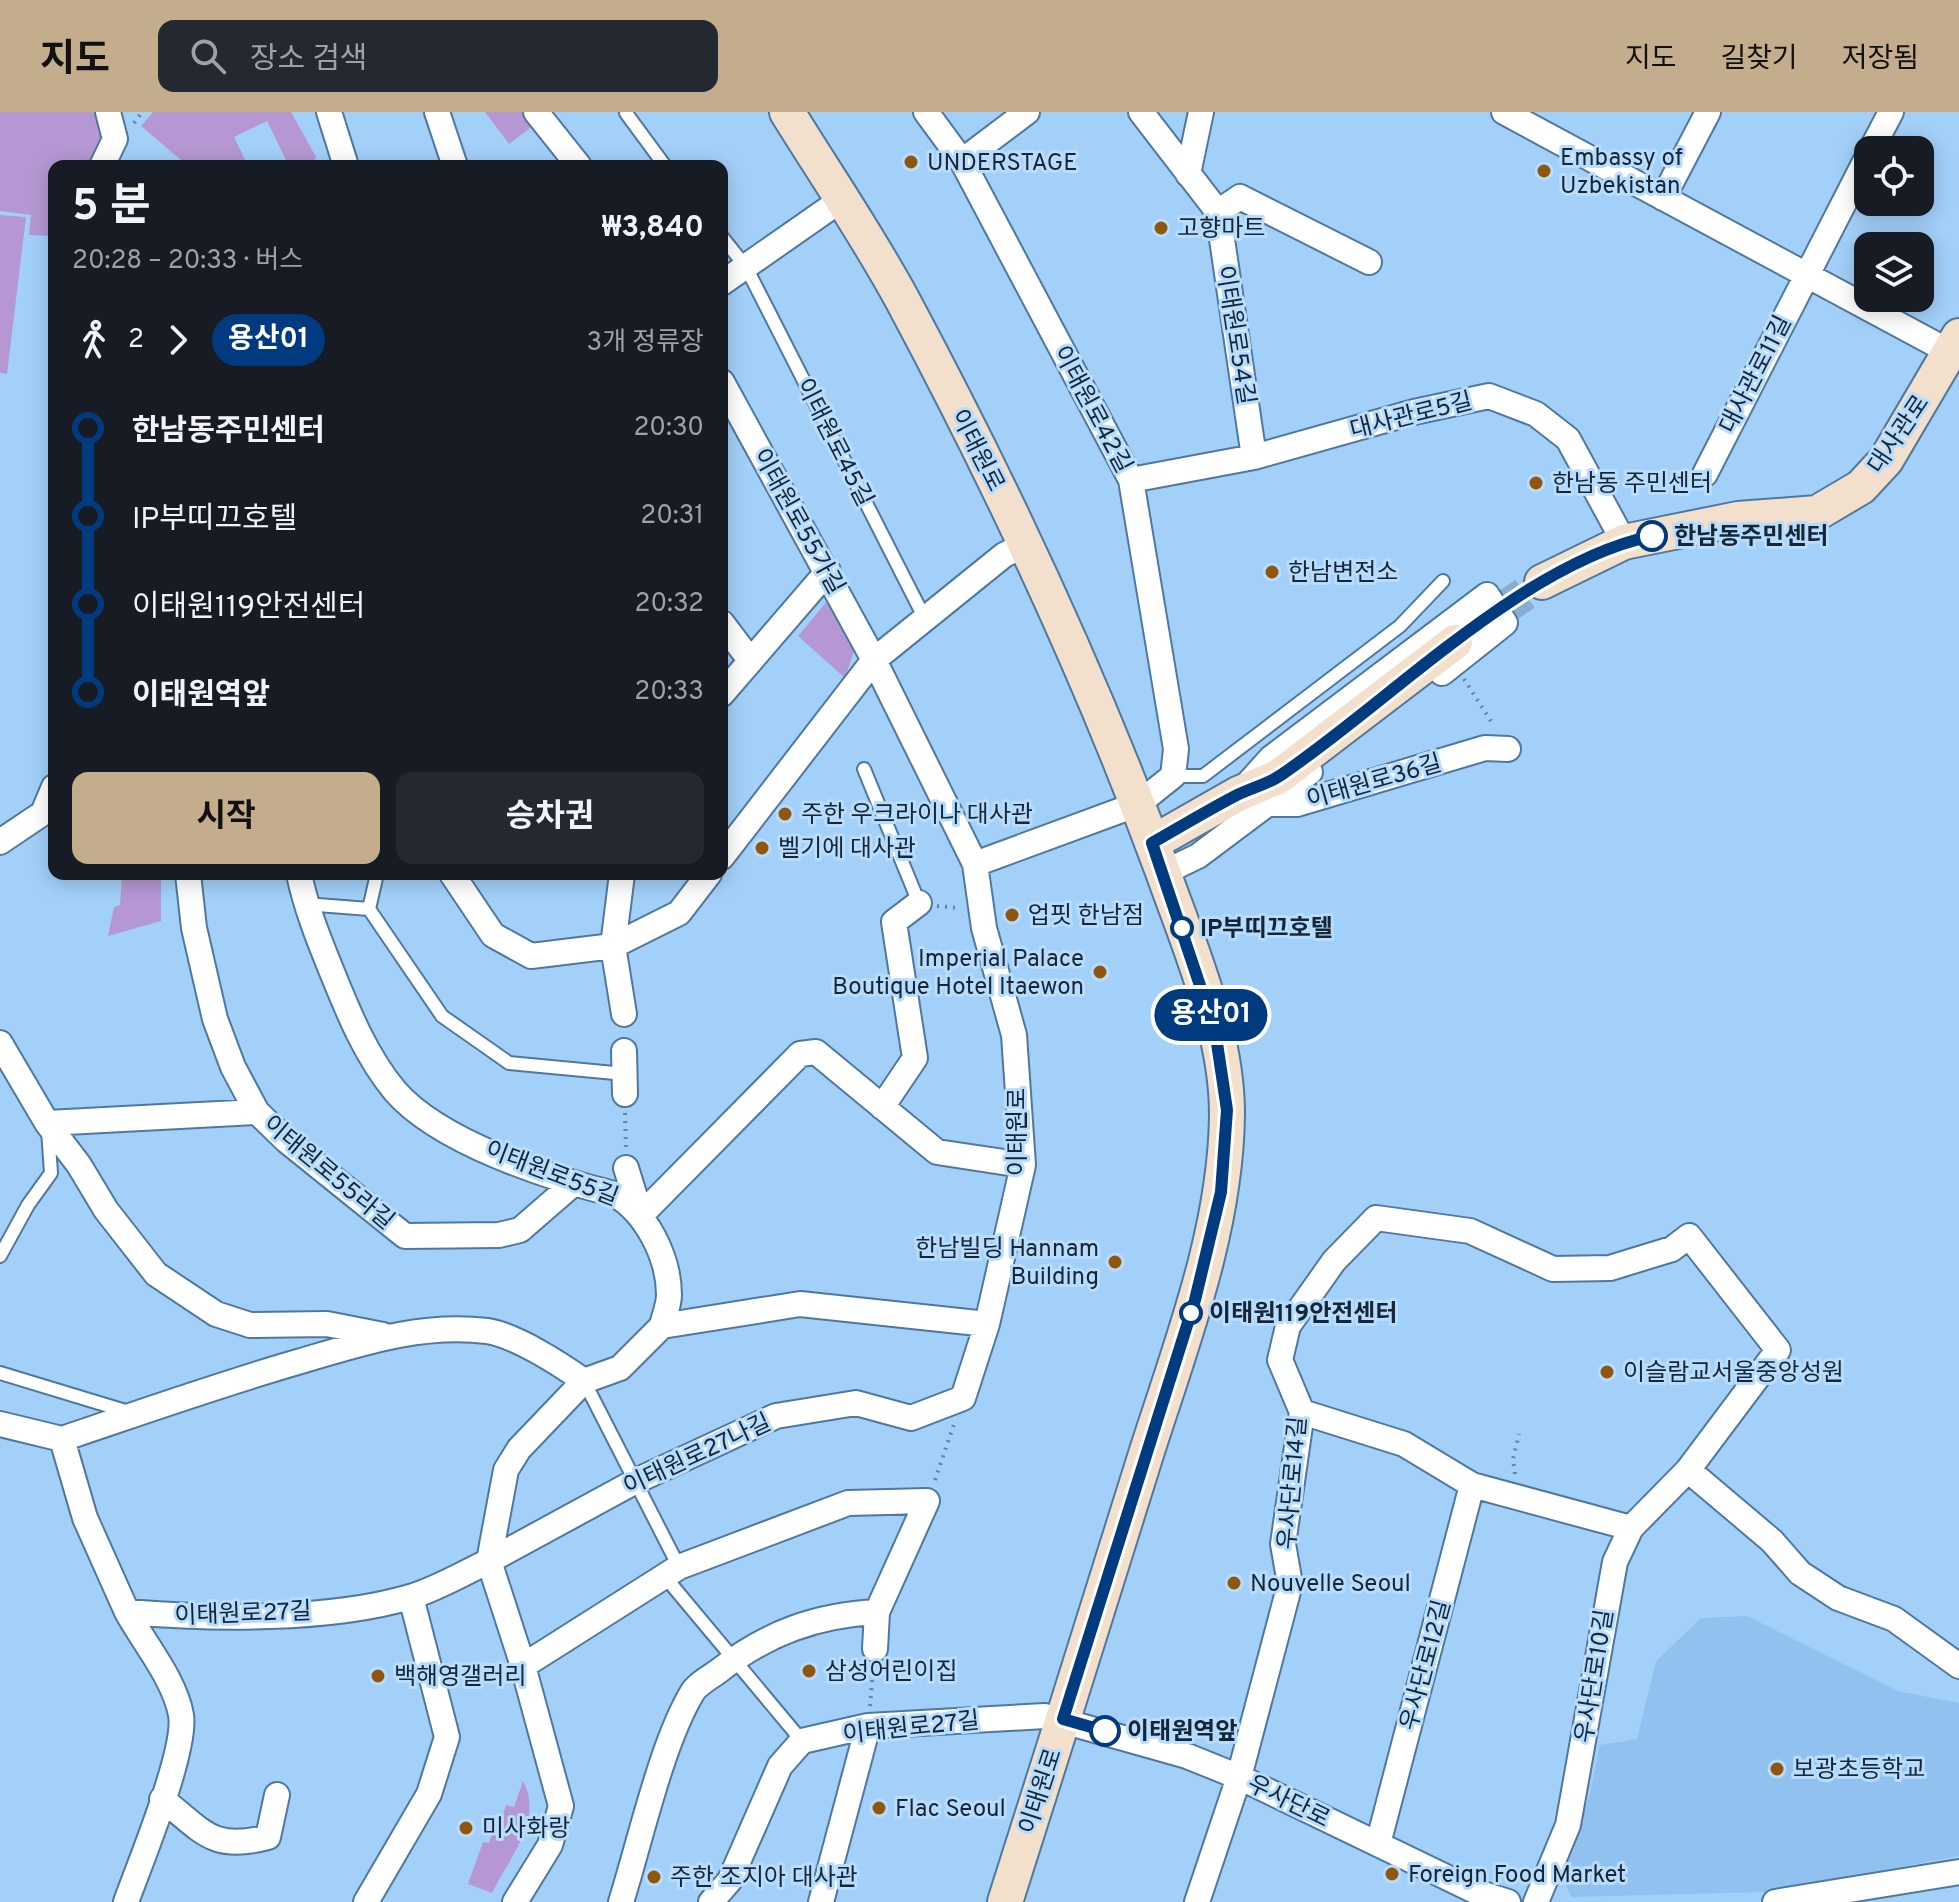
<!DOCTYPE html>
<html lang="ko">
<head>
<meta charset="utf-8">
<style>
	:root { --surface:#171b24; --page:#242831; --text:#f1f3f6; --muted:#9ea1a6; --accent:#c4ad8d }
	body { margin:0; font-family:Overpass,"Noto Sans KR",sans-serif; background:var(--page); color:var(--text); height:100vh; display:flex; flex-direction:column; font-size:30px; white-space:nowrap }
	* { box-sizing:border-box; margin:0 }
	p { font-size:26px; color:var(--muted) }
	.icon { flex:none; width:44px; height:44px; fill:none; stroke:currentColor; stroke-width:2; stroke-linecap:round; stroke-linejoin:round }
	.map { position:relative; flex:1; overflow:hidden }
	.drawer { position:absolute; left:48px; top:48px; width:680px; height:720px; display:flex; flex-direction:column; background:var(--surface); border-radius:16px; box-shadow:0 4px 20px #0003 }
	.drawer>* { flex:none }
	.badge { padding:0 16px; border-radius:26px; font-size:28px; line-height:52px }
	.fabs { position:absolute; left:1854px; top:24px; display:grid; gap:16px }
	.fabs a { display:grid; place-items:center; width:80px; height:80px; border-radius:16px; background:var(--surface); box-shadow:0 4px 20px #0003; font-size:40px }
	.map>.badge { position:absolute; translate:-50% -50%; box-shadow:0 0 0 4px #fff }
	.legs { display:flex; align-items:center; gap:12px; height:88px; padding:0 24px; font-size:26px }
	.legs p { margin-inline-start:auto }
	.head { display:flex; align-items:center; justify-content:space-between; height:136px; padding:0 24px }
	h1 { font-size:44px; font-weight:700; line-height:60px }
	.cta { display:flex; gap:16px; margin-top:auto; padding:16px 24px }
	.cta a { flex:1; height:92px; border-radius:16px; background:var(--accent); color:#111; font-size:32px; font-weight:700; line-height:92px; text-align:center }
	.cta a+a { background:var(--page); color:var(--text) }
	ul { padding:0 24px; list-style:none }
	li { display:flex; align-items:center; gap:28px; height:88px; font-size:30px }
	li i { display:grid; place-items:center; width:12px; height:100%; margin:0 10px; background:currentColor }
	li i::after { content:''; width:20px; height:20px; margin:-10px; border:6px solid; border-radius:50%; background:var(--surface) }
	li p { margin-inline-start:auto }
	li:first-child i { background:linear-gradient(#0000 50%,currentColor 0) }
	li:last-child i { background:linear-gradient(currentColor 50%,#0000 0) }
	header { display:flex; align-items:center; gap:48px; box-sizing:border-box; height:112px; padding:0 40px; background:var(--accent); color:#111 }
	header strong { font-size:38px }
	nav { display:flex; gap:44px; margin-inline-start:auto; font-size:28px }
	.search { width:560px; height:72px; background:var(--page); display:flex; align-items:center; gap:20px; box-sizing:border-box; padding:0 28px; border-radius:16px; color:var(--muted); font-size:30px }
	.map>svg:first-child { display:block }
	.built { fill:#91c2ef }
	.green { fill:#b598d3 }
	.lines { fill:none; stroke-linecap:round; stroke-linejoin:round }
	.secondary-tunnel { stroke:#87aed2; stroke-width:34; stroke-dasharray:34 17; stroke-linecap:butt }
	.lane-casing { stroke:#4f789e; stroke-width:16 }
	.street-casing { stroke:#4f789e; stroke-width:28 }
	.secondary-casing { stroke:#4f789e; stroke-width:38 }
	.path { stroke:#6484a2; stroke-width:4; stroke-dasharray:2 6; stroke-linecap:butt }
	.lane { stroke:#fff; stroke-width:12 }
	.street { stroke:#fff; stroke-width:24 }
	.secondary { stroke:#f3e0cc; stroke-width:34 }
	.line-1-casing { stroke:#fff; stroke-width:18 }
	.line-1 { stroke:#003b80; stroke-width:12 }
	.poi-dot { fill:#8e570c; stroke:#b8dcfd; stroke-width:3 }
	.stop-1-dot { fill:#fff; stroke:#003b80; stroke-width:4 }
	.labels { text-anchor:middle; stroke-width:6; stroke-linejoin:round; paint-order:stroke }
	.poi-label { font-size:24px; fill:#152636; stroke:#b8dcfd; text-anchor:start }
	.street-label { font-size:24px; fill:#152636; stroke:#b8dcfd }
	.stop-label { font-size:24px; font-weight:bold; fill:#152636; stroke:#b8dcfd; text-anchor:start }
</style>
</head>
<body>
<header>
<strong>지도</strong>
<div class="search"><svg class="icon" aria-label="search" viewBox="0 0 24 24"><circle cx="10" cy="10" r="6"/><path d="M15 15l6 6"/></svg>장소 검색</div>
<nav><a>지도</a><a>길찾기</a><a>저장됨</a></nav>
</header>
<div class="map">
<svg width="1959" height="1790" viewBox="0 0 1959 1790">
	<rect width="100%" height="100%" fill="#a3d0f9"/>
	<path class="built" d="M 1747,1504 L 1898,1579 L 1959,1591 L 1959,1744 L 1766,1780 L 1572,1785 L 1562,1766 L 1590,1682 L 1600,1633 L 1637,1627 L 1656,1549 L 1701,1506 Z"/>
	<path class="green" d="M 0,0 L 92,0 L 107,6 L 98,54 L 54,54 L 54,124 L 29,123 L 31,103 L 0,99 Z
		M 153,0 L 291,0 L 316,45 L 312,54 L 289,54 L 267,9 L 234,25 L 248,54 L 188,54 L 141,14 Z
		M 485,0 L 525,0 L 534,13 L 509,32 Z
		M 0,103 L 26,105 L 7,262 L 0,261 Z
		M 828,488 L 855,536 L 845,566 L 798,524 Z
		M 122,762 L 161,762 L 161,809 L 108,824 L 114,795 L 120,793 Z
		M 523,1669 C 544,1706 509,1747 492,1781 L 468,1772 L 483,1730 L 489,1731 L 494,1715 L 499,1717 L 506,1693 L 514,1695 Z"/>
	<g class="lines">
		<path class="secondary-tunnel" d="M 1455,530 L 1542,470"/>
		<defs>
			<path id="lane" d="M 626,1 L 665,54
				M 722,125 L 746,155 L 924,505
				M 864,657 L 919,791
				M 1173,664 L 1203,664 L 1400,514 L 1443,469
				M 305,792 L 369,797 L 442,904 L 509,951 L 625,962
				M 369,797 L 377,762
				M 0,1144 L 28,1093 L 51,1061 L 48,1018
				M 0,1261 L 132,1301
				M 584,1269 L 679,1455
				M 666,1466 L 802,1629"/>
			<path id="street" d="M 329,0 L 346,54
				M 437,0 L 455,54
				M 536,0 L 579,54
				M 926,0 L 962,49 L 1131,368 L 1176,637 L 1173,664 L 1138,692 L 975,752
				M 1141,0 L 1218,100 L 1254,345
				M 1504,0 L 1959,245
				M 1871,38 L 1891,0
				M 962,49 L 1027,0
				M 102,54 L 115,27 L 108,0
				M 1188,62 L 1201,0
				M 1663,86 L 1708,0
				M 1218,100 L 1240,85 L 1369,150
				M 722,171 L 841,88
				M 1705,362 L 1868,44
				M 1131,368 L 1254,345 L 1414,300 L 1489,284 L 1536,302 L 1568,327 L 1624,430
				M 722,511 L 750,548
				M 722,582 L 828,459
				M 1245,675 L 1271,646 L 1487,483 L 1505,511 L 1442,561
				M 1271,692 L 1297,692 L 1485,636 L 1508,637
				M 0,730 L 43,701 L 54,675
				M 722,745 L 874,548 L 1004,443 L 1026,432
				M 1163,761 L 1198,744 L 1310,660
				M 188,762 L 194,816 L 215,907 L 233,955 L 257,1000 L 287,1029 L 405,1124 L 499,1123 L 520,1118 L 573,1072
				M 299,762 C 306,796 319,828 332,860 C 349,902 366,944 395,979 C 439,1030 549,1066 614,1082 C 646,1100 669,1145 669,1183 C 669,1193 664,1204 662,1214
				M 452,762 L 493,823 L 531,844 L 613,834 L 679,801 L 709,762
				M 622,762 L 613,834 L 624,902
				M 0,931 L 47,1011 L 79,1053 L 106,1098 L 156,1162 L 216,1202 L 250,1213 L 327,1212 L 383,1223
				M 624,939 L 625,982
				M 882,995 L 915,946 L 894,810 L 919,791
				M 47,1011 L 257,1000
				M 626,1056 L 640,1101
				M 641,1103 L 800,942 L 816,940 L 937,1040 L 1023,1053
				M 1302,1300 L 1404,1332 L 1472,1373 L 1631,1416
				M 0,1312 L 62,1327 L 85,1406 L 127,1500 C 212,1507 328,1509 410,1485 C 437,1477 464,1461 489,1449 L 523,1554 L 561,1694 L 550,1733 L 515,1790
				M 62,1327 C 142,1300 221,1272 301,1249 C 362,1231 422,1211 487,1219 C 515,1223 560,1252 584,1269
				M 1688,1358 L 1772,1429 L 1800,1461 L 1838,1486 L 1894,1507 L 1959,1554
				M 489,1449 L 636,1369 L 776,1304 L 856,1291 L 911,1306 L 963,1286 L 987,1212 L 1023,1053 L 1014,923 L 984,816 L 975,752 L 874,548 L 722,270
				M 489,1449 L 506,1358 L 519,1337 L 584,1269 L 620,1256 L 662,1214 L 800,1192 L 987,1212
				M 523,1554 L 679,1455 L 848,1391 L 927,1389 L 877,1500 L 875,1537
				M 162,1687 C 203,1719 212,1740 268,1725 L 277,1683
				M 1378,1732 L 1472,1373
				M 126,1790 C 140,1751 187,1638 181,1603 C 175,1568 144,1531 127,1500
				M 366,1790 L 429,1682 L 447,1625 L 411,1485
				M 621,1790 C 640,1730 661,1633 692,1581 C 697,1572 711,1565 720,1558 C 767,1521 817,1503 877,1500
				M 711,1790 L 730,1768 L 780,1654 L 802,1629 L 868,1614 L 1045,1604 L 1187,1644 L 1239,1665 L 1477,1780 L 1508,1790
				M 821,1790 L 868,1614
				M 1197,1790 L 1239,1665 L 1290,1472 L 1283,1432 L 1302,1300 L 1280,1248 L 1288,1214 L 1334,1149 L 1376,1106 L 1470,1119 L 1553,1157 L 1610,1156 L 1672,1137 L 1689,1124 L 1778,1238 L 1688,1358 L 1631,1416 L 1615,1450 L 1568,1713 L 1536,1790
				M 1775,1790 L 1959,1760"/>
			<path id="secondary" d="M 787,0 C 826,63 868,124 903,189 C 1002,374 1091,564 1163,760 C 1190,836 1227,920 1227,1002 C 1226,1117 1182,1230 1147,1339 C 1100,1489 1053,1640 1005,1790
				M 1542,470 L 1624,430 L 1738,407 L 1817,401 L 1861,375 L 1886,348 L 1959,224
				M 1152,731 L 1238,682 L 1278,665 L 1455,530"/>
		</defs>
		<use href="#lane" class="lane-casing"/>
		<use href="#street" class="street-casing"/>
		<use href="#secondary" class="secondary-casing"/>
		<path class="path" d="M 134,11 L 142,0
			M 1464,567 L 1494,614
			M 937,794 L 960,796
			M 625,1001 L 626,1036
			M 1220,1195 L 1269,1209
			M 1515,1362 L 1513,1347 L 1519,1322
			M 935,1368 L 954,1312
			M 870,1594 L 873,1559"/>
		<use href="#lane" class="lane"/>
		<use href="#street" class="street"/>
		<use href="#secondary" class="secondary"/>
	</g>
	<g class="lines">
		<defs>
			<path id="line-1" d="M 1105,1619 L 1063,1607 L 1195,1188 L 1221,1080 L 1227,998 L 1215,918 L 1152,731 C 1180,715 1208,698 1237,683 C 1251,676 1268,672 1281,663 C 1390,589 1523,451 1652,424"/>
		</defs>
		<use href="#line-1" class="line-1-casing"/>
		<use href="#line-1" class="line-1"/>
	</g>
	<g class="poi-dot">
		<circle cx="911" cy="50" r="8"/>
		<circle cx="1544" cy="59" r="8"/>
		<circle cx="1161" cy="116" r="8"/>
		<circle cx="1536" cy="371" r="8"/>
		<circle cx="1272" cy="460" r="8"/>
		<circle cx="785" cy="702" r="8"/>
		<circle cx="762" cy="736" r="8"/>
		<circle cx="1012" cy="803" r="8"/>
		<circle cx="1100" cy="860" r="8"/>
		<circle cx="1115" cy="1150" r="8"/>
		<circle cx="1607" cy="1260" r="8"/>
		<circle cx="1234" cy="1471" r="8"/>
		<circle cx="809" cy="1559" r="8"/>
		<circle cx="378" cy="1564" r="8"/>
		<circle cx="1777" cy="1657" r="8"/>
		<circle cx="879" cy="1696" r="8"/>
		<circle cx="466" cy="1716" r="8"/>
		<circle cx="1392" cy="1762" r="8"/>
		<circle cx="654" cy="1765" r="8"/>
	</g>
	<g class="stop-1-dot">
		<circle cx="1652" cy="424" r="14"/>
		<circle cx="1182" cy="816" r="10"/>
		<circle cx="1191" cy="1201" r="10"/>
		<circle cx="1105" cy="1619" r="14"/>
	</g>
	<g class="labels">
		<g class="poi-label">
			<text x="1560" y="53">Embassy of<tspan x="1560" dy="28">Uzbekistan</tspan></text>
			<text x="927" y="58">UNDERSTAGE</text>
			<text x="1177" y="124">고향마트</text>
			<text x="1552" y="379">한남동 주민센터</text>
			<text x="1288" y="468">한남변전소</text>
			<text x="801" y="710">주한 우크라이나 대사관</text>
			<text x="778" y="744">벨기에 대사관</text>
			<text x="1028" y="811">업핏 한남점</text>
			<text x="1084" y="854" text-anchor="end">Imperial Palace<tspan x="1084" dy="28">Boutique Hotel Itaewon</tspan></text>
			<text x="1099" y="1144" text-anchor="end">한남빌딩 Hannam<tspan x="1099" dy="28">Building</tspan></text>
			<text x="1623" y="1268">이슬람교서울중앙성원</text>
			<text x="1250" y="1479">Nouvelle Seoul</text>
			<text x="825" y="1567">삼성어린이집</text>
			<text x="394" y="1572">백해영갤러리</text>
			<text x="1793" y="1665">보광초등학교</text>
			<text x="895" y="1704">Flac Seoul</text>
			<text x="482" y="1724">미사화랑</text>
			<text x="1408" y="1770">Foreign Food Market</text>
			<text x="670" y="1773">주한 조지아 대사관</text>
		</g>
		<g class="street-label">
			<text transform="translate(1236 223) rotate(81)" y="8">이태원로54길</text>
			<text transform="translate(1755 262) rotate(-63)" y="8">대사관로11길</text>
			<text transform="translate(1093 297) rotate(62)" y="8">이태원로42길</text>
			<text transform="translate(1411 303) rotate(-14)" y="8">대사관로5길</text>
			<text transform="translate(1898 322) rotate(-56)" y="8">대사관로</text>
			<text transform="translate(835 330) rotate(63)" y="8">이태원로45길</text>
			<text transform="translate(978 338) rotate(63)" y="8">이태원로</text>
			<text transform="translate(799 409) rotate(61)" y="8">이태원로55가길</text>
			<text transform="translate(1374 669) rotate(-16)" y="8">이태원로36길</text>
			<text transform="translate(1017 1020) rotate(-90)" y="8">이태원로</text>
			<text transform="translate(329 1060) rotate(40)" y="8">이태원로55라길</text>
			<text transform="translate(552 1061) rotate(21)" y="8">이태원로55길</text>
			<text transform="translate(697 1342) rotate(-25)" y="8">이태원로27나길</text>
			<text transform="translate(1292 1371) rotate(-85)" y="8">우사단로14길</text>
			<text transform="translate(243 1501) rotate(-2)" y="8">이태원로27길</text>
			<text transform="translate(1425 1553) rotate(-75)" y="8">우사단로12길</text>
			<text transform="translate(1594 1564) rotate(-81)" y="8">우사단로10길</text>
			<text transform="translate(911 1615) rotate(-6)" y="8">이태원로27길</text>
			<text transform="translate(1040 1679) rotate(-72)" y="8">이태원로</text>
			<text transform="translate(1289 1689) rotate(26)" y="8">우사단로</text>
		</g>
		<g class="stop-label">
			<text x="1674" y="432">한남동주민센터</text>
			<text x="1200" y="824">IP부띠끄호텔</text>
			<text x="1209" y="1209">이태원119안전센터</text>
			<text x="1127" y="1627">이태원역앞</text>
		</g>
	</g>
</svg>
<div class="fabs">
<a><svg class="icon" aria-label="locate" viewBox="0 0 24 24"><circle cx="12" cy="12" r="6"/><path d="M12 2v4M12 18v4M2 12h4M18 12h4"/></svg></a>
<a><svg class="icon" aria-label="layers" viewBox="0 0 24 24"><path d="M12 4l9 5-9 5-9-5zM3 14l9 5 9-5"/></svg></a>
</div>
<b class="badge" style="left:1211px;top:903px;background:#003b80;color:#fff">용산01</b>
<section class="drawer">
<div class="head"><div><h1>5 분</h1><p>20:28 – 20:33 · 버스</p></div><b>₩3,840</b></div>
<div class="legs"><svg class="icon" aria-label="walk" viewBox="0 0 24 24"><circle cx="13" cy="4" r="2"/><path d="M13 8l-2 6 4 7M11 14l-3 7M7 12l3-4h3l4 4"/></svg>2<svg class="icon" aria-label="forward" viewBox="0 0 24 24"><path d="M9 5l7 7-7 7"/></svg><b class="badge" style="background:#003b80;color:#fff">용산01</b><p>3개 정류장</p></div>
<ul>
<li><i style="color:#003b80"></i><b>한남동주민센터</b><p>20:30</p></li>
<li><i style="color:#003b80"></i><span>IP부띠끄호텔</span><p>20:31</p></li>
<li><i style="color:#003b80"></i><span>이태원119안전센터</span><p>20:32</p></li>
<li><i style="color:#003b80"></i><b>이태원역앞</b><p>20:33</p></li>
</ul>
<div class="cta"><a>시작</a><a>승차권</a></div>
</section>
</div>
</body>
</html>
